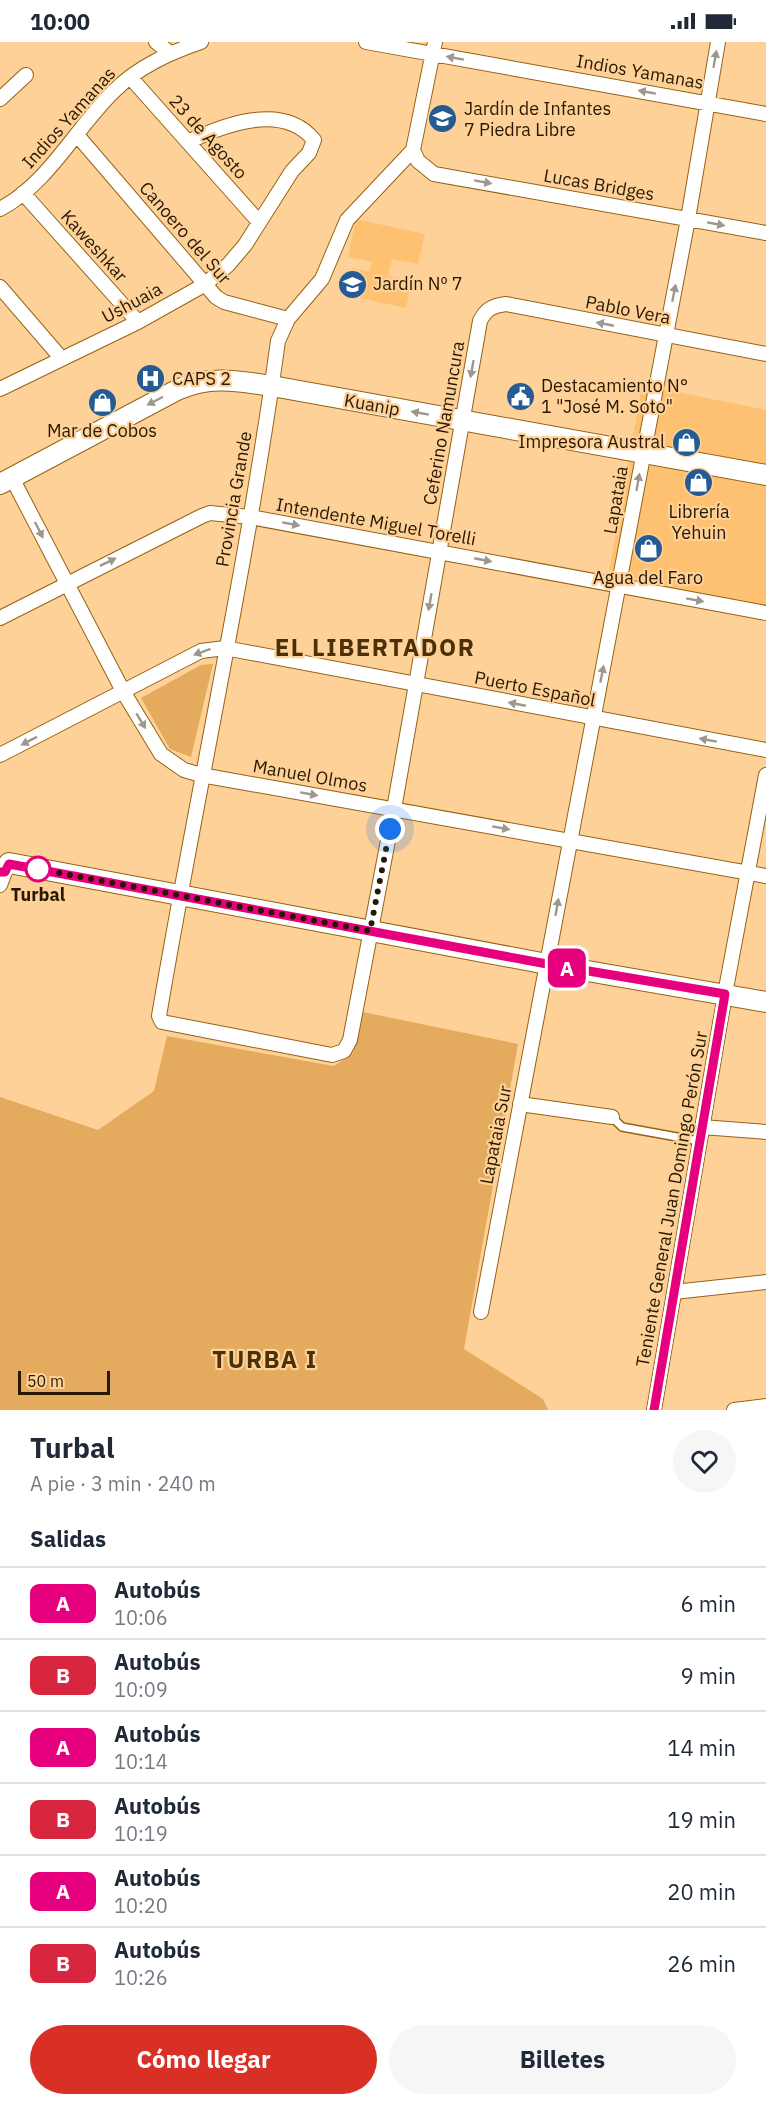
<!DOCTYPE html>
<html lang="es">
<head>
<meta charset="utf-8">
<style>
	:root { --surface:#fff; --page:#f6f6f7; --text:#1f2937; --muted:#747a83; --line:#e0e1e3; --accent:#d93025 }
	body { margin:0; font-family:"IBM Plex Sans",sans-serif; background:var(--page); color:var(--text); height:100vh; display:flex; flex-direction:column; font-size:22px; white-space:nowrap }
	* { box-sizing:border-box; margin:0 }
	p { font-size:20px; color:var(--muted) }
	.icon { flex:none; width:33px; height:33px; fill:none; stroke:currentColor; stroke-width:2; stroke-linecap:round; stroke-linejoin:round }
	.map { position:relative; height:1368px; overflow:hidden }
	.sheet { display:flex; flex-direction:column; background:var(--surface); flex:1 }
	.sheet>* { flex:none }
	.badge { padding:0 12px; border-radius:9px; font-size:21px; line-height:39px }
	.scale { position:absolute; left:18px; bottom:15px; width:92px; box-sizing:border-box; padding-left:6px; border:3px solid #281802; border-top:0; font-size:16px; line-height:21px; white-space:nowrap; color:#281802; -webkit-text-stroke:4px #fed199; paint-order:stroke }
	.you { position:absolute; width:30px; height:30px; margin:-15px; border:4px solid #fff; border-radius:50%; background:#1a73e8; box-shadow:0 0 0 9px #1a73e833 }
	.map>.badge { position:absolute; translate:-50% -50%; box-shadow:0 0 0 3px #fff }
	h2 { padding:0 30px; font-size:22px; line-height:54px }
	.round { display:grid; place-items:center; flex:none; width:63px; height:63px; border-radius:32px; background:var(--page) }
	.head { display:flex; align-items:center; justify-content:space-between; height:102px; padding:0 30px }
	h1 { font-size:28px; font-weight:700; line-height:45px }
	.primary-button { display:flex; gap:12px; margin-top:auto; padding:12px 30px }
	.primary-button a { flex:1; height:69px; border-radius:36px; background:var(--accent); color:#fff; font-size:24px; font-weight:700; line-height:69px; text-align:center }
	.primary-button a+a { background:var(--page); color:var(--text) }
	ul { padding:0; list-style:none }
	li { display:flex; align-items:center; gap:18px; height:72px; padding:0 30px; border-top:2px solid var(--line) }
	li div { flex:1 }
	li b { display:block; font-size:22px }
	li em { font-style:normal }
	li .badge { min-width:66px; font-weight:700; text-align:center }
	.status { display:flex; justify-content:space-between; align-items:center; height:42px; padding:0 30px; background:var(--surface); direction:ltr }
	.status svg { height:16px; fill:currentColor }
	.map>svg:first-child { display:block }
	.built { fill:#fec172 }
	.green { fill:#e4aa5d }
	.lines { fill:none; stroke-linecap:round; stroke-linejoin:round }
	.lane-casing { stroke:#956312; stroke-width:10 }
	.street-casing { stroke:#956312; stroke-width:16 }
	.secondary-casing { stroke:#956312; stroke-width:22 }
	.lane { stroke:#fff; stroke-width:7 }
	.street { stroke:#fff; stroke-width:14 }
	.secondary { stroke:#fff; stroke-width:20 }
	.oneway { fill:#9e978d }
	.line-casing { stroke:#fff; stroke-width:14 }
	.line { stroke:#e6007e; stroke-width:9 }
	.walk { stroke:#281802; stroke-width:6; stroke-dasharray:0 10.8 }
	.stop-dot { fill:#fff; stroke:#e6007e; stroke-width:3 }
	.labels { text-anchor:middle; stroke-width:4.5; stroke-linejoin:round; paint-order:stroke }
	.street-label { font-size:18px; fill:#281802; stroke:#fed199 }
	.poi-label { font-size:18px; fill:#281802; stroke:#fed199; text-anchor:start }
	.stop-label { font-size:18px; font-weight:bold; fill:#281802; stroke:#fed199 }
	.district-label { font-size:24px; font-weight:bold; letter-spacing:1.5px; fill:#4c3108; stroke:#fed199 }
</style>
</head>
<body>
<div class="status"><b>10:00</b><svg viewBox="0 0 49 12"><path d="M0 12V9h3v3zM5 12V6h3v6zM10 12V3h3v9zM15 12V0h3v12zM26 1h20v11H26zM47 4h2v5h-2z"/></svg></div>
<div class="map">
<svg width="766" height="1368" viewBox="0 0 766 1368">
	<rect width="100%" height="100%" fill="#fed199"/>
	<path class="built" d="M 356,177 L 425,192 L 418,222 L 392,217 L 388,234 L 412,238 L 406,266 L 346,253 L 352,226 L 369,230 L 372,220 L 348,215 Z
		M 642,343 L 766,368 L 766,576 L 606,546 Z"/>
	<path class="green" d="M 213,622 L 191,715 L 170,707 L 141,656 L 201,623 Z
		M 363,970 L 518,1002 L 464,1307 L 543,1357 L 548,1368 L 0,1368 L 0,1055 L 98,1088 L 154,1049 L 167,994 L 334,1024 L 353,1011 Z"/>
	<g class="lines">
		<defs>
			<path id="lane" d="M 612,1075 L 622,1085 L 699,1099"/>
			<path id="street" d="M 156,0 L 170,11
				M 366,0 L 766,72
				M 435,0 L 413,108 L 347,178 L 322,237 L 288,277 L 278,299 C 247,525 197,749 159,974 L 162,980 L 332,1013 L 344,1009 L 350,998 L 394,767 L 480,279 C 486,267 492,264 506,262 L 766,312
				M 130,35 L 259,180
				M 0,57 L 26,33
				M 77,93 L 216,255 L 224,260 L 288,277
				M 413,108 L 418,119 L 434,132 L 766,191
				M 23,151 L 138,280
				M 0,167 C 49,141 75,87 114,49 C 138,25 169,11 201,0
				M 0,245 L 62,317
				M 0,347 L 138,280 L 204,243 L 228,223 L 245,203 L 292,129 L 309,111 L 314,98 C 283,60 225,82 188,100
				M 12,436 L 124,651 L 161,712 L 184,728 L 201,733 L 766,834
				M 0,576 L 202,474 L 210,471 L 250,475 L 766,571
				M 0,713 L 201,609 L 225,606 L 766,708
				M 0,843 L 5,830
				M 520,1062 L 612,1075
				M 702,1085 L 766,1090
				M 674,1250 L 766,1240
				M 481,1270 L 688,177 L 718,0
				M 654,1368 L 725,952 L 766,733
				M 734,1368 L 766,1364"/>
			<path id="secondary" d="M 0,442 L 177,348 C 210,333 238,339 272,344 L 766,433
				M 9,821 L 547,922 L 766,960"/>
		</defs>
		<use href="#lane" class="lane-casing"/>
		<use href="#street" class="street-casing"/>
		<use href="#secondary" class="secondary-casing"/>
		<use href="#lane" class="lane"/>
		<use href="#street" class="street"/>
		<use href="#secondary" class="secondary"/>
	</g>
	<defs><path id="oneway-solid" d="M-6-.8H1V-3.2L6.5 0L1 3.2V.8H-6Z" transform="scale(1.5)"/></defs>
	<g class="oneway">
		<use href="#oneway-solid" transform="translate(455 16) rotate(-170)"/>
		<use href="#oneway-solid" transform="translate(715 17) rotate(-80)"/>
		<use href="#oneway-solid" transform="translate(647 50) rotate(-170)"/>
		<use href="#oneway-solid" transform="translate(483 140) rotate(10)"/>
		<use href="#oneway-solid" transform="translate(716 182) rotate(10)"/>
		<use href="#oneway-solid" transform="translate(674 251) rotate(-79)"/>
		<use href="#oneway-solid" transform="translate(605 282) rotate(-169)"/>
		<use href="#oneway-solid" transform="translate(472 327) rotate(100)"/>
		<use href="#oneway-solid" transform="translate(155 359) rotate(152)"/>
		<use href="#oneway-solid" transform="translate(420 371) rotate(-170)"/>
		<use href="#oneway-solid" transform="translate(638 440) rotate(-80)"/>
		<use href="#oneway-solid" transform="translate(291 482) rotate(10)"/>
		<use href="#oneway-solid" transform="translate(39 488) rotate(63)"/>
		<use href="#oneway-solid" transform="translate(483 518) rotate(11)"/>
		<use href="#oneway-solid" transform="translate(108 520) rotate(-26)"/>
		<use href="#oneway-solid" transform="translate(695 558) rotate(10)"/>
		<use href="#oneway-solid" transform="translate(430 560) rotate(100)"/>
		<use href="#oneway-solid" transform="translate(202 610) rotate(160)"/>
		<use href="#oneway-solid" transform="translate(602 632) rotate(-79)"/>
		<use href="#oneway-solid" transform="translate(517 662) rotate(-169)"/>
		<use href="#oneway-solid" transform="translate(141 679) rotate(59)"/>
		<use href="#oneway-solid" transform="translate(708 698) rotate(-170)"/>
		<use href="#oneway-solid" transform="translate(29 699) rotate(153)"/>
		<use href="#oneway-solid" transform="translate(309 752) rotate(10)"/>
		<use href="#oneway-solid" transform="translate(501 786) rotate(10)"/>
		<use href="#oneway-solid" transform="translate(557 865) rotate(-80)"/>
	</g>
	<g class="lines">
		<defs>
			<path id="line" d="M 0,830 L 5,830 L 9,822 L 547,922 L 725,952 L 654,1368"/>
		</defs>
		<use href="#line" class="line-casing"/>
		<use href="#line" class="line"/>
		<path class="walk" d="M 38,827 L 370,889 L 390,787"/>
	</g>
	<defs>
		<symbol id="school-disc" viewBox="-11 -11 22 22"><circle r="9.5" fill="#255b93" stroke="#fed199"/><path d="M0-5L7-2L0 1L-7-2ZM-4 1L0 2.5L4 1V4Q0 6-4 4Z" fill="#fff"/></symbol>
		<symbol id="hospital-disc" viewBox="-11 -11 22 22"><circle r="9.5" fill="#255b93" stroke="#fed199"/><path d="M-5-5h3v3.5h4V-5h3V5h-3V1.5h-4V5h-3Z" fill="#fff"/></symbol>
		<symbol id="civic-disc" viewBox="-11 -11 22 22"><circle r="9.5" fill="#255b93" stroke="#fed199"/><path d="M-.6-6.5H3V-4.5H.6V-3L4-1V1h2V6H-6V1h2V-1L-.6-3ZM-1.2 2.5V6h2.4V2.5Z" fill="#fff"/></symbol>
		<symbol id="shop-disc" viewBox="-11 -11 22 22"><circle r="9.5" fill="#255b93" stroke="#fed199"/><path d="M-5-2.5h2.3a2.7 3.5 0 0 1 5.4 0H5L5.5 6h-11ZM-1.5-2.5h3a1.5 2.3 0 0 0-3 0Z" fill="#fff"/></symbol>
	</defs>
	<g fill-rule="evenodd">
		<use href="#school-disc" x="426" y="60" width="33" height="33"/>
		<use href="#school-disc" x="336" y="226" width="33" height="33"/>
		<use href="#hospital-disc" x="134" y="320" width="33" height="33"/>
		<use href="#civic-disc" x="504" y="338" width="33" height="33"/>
		<use href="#shop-disc" x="86" y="344" width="33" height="33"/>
		<use href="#shop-disc" x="670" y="384" width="33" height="33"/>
		<use href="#shop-disc" x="682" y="424" width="33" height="33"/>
		<use href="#shop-disc" x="632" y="490" width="33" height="33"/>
	</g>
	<circle class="stop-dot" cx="38" cy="827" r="12"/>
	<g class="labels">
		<g class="street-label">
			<text transform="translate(640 30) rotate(10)" y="6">Indios Yamanas</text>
			<text transform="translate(69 76) rotate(-48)" y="6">Indios Yamanas</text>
			<text transform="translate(208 95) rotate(48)" y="6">23 de Agosto</text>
			<text transform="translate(599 143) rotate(10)" y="6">Lucas Bridges</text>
			<text transform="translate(185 191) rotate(49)" y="6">Canoero del Sur</text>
			<text transform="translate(94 204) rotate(48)" y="6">Kaweshkar</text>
			<text transform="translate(132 261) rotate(-28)" y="6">Ushuaia</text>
			<text transform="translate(628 268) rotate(11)" y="6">Pablo Vera</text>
			<text transform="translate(372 363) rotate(10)" y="6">Kuanip</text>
			<text transform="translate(444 381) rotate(-80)" y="6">Ceferino Namuncura</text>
			<text transform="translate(234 457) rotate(-80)" y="6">Provincia Grande</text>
			<text transform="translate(616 458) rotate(-80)" y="6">Lapataia</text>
			<text transform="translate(376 480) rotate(10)" y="6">Intendente Miguel Torelli</text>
			<text transform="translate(535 647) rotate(11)" y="6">Puerto Español</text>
			<text transform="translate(310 734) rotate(10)" y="6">Manuel Olmos</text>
			<text transform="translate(496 1093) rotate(-79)" y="6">Lapataia Sur</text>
			<text transform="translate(672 1157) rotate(-80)" y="6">Teniente General Juan Domingo Perón Sur</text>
		</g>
		<g class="poi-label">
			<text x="464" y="73">Jardín de Infantes<tspan x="464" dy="21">7 Piedra Libre</tspan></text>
			<text x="373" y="248">Jardín Nº 7</text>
			<text x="172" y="343">CAPS 2</text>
			<text x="541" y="350">Destacamiento N°<tspan x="541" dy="21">1 "José M. Soto"</tspan></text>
			<text x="102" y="395" text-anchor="middle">Mar de Cobos</text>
			<text x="665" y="406" text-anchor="end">Impresora Austral</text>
			<text x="699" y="476" text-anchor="middle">Librería<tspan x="699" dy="21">Yehuin</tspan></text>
			<text x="648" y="542" text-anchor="middle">Agua del Faro</text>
		</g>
		<g class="stop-label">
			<text x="38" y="859">Turbal</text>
		</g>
		<g class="district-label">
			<text x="375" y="614">EL LIBERTADOR</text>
			<text x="265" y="1326">TURBA I</text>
		</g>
	</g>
</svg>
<div class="scale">50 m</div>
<div class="you" style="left:390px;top:787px"></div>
<b class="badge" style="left:567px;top:926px;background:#e6007e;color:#fff">A</b>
</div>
<section class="sheet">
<div class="head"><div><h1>Turbal</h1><p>A pie · 3 min · 240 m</p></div><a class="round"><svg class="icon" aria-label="heart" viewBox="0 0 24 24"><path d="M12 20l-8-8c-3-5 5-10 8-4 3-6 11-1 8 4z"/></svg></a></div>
<h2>Salidas</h2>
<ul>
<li><span class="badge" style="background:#e6007e;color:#fff">A</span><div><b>Autobús</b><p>10:06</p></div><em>6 min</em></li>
<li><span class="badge" style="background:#d7263d;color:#fff">B</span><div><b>Autobús</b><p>10:09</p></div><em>9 min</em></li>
<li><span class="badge" style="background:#e6007e;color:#fff">A</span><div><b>Autobús</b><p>10:14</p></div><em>14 min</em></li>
<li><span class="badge" style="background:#d7263d;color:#fff">B</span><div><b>Autobús</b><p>10:19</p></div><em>19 min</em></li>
<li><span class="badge" style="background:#e6007e;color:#fff">A</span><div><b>Autobús</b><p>10:20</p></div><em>20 min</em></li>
<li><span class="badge" style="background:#d7263d;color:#fff">B</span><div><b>Autobús</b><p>10:26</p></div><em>26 min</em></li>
</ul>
<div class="primary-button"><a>Cómo llegar</a><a>Billetes</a></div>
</section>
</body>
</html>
